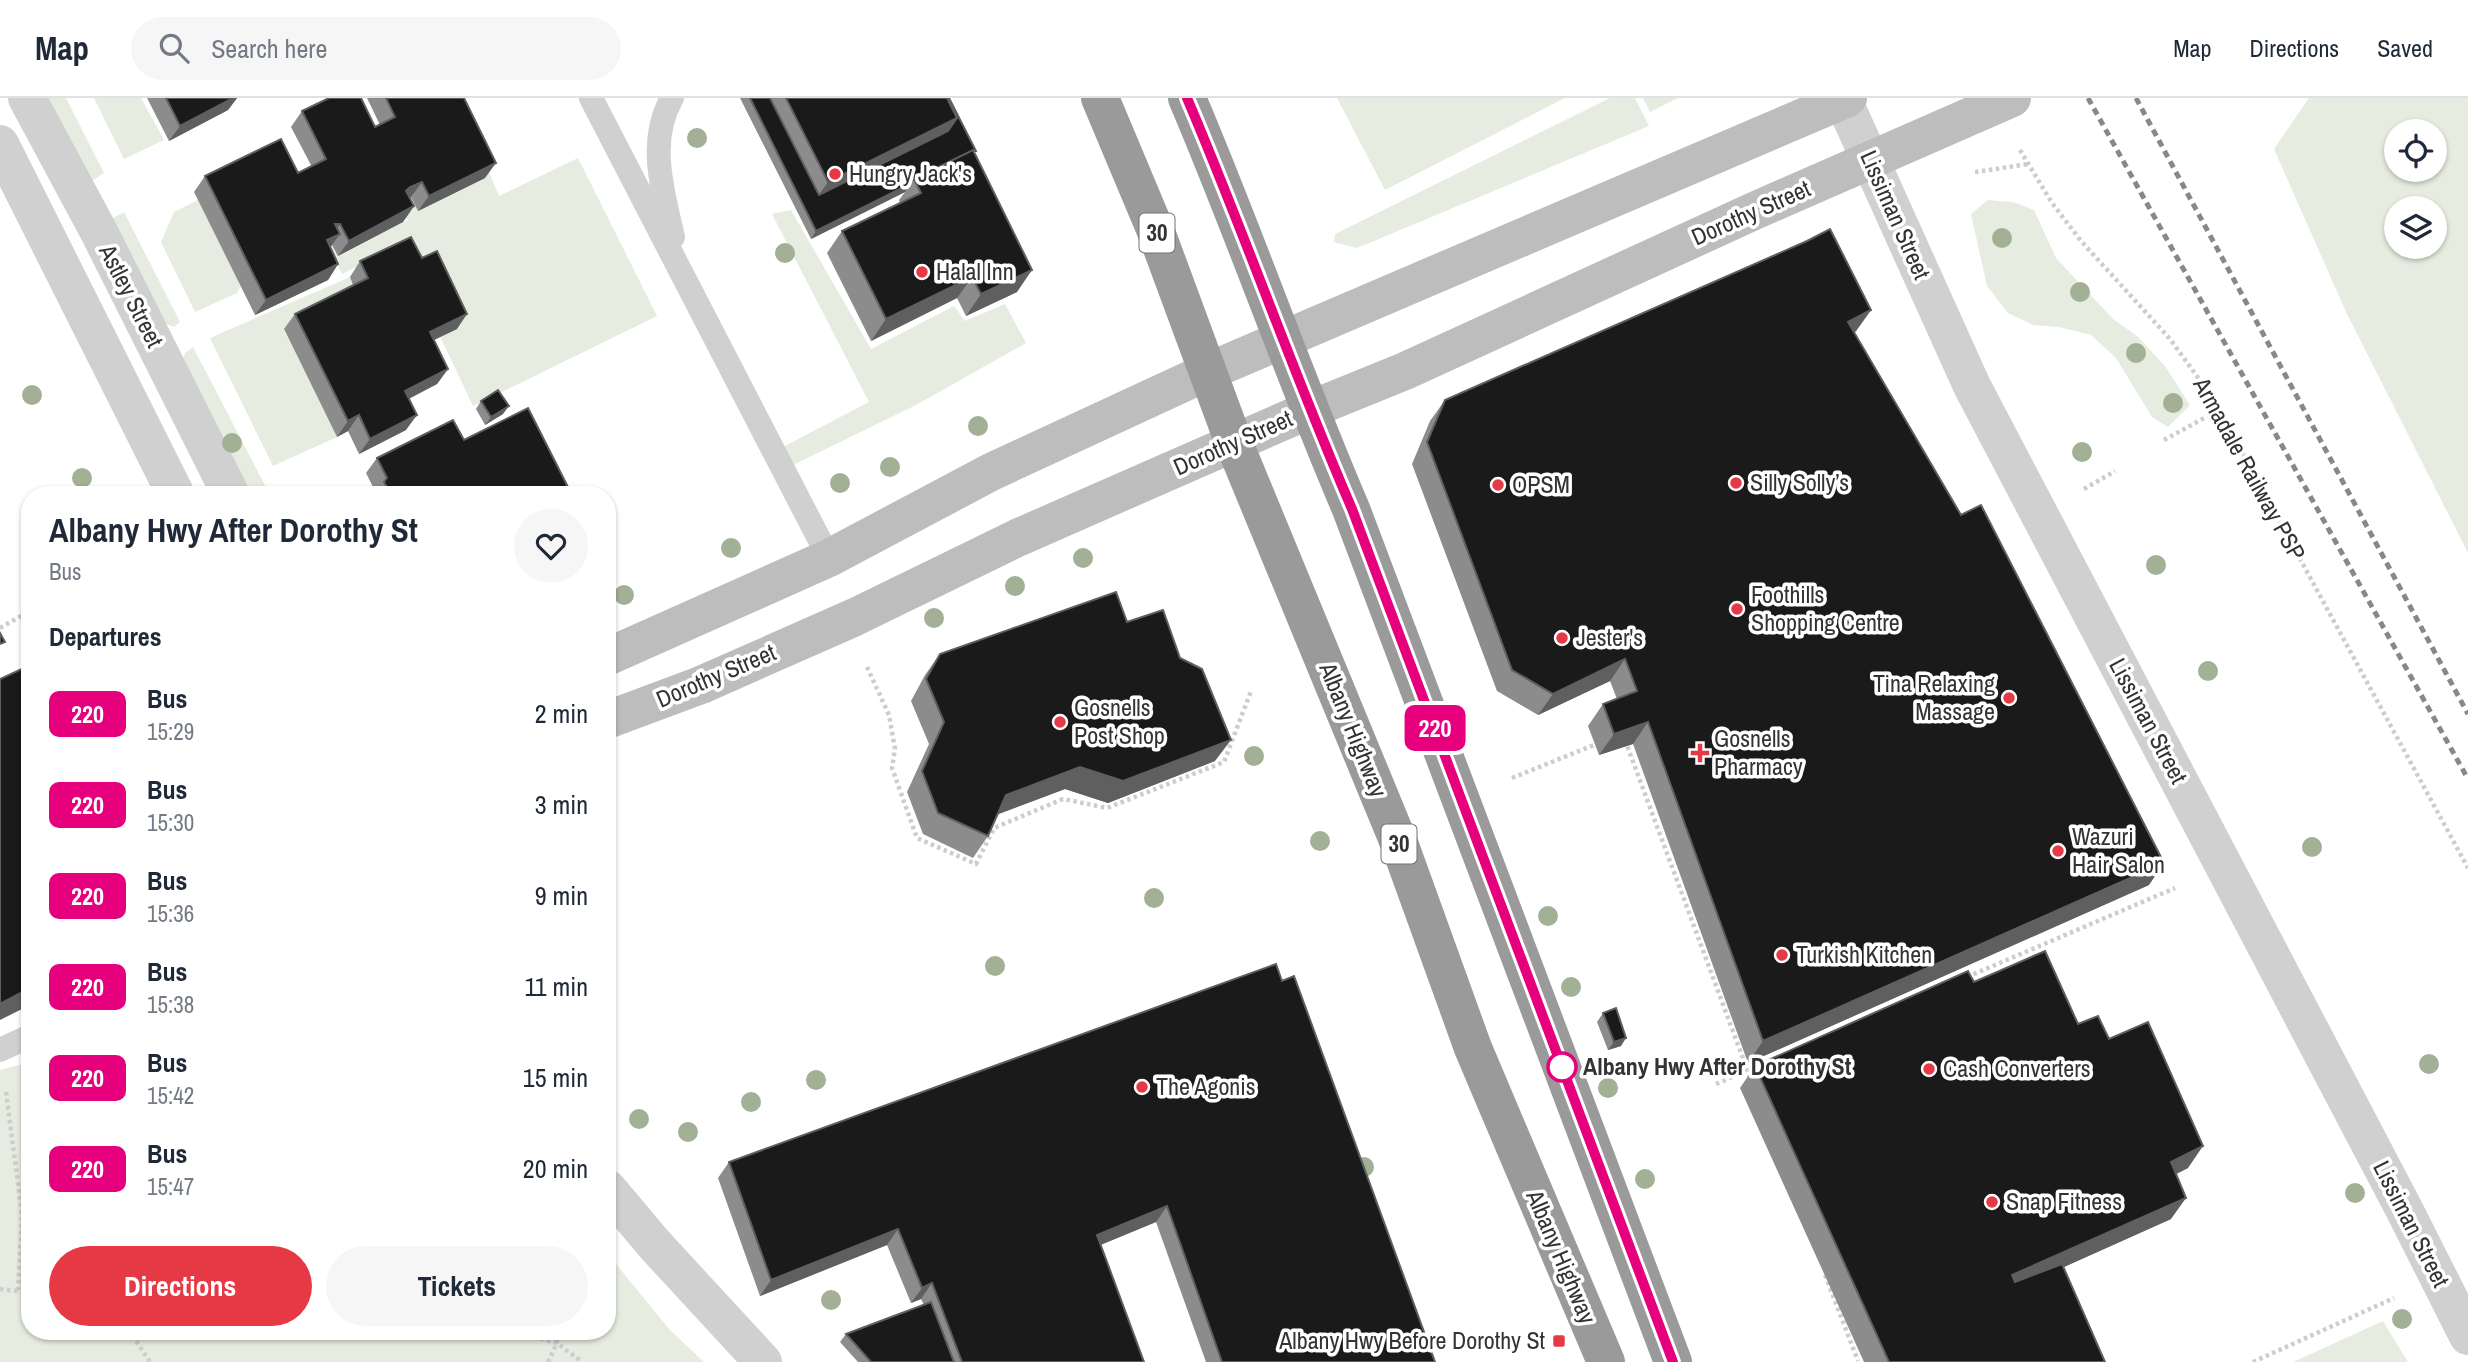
<!DOCTYPE html>
<html lang="en">
<head>
<meta charset="utf-8">
<style>
	:root { --surface:#fff; --page:#f6f6f7; --text:#1f2937; --muted:#747a83; --line:#e0e1e3; --accent:#e63946 }
	body { margin:0; font-family:"Archivo Narrow",sans-serif; background:var(--page); color:var(--text); height:100vh; display:flex; flex-direction:column; font-size:26px; white-space:nowrap }
	* { box-sizing:border-box; margin:0 }
	p { font-size:23px; color:var(--muted) }
	.icon { flex:none; width:38px; height:38px; fill:none; stroke:currentColor; stroke-width:2; stroke-linecap:round; stroke-linejoin:round }
	.map { position:relative; flex:1; overflow:hidden }
	.details { position:absolute; left:21px; top:388px; width:595px; height:854px; display:flex; flex-direction:column; background:var(--surface); border-radius:28px; box-shadow:0 2px 5px #0004 }
	.details>* { flex:none }
	.badge { padding:0 14px; border-radius:10px; font-size:24px; line-height:46px }
	.buttons { position:absolute; left:2384px; top:21px; display:grid; gap:14px }
	.buttons a { display:grid; place-items:center; width:63px; height:63px; border-radius:50%; background:var(--surface); box-shadow:0 2px 5px #0004; font-size:35px }
	.map>.badge { position:absolute; translate:-50% -50%; box-shadow:0 0 0 4px #fff }
	h2 { padding:0 28px; font-size:26px; line-height:63px }
	.round { display:grid; place-items:center; flex:none; width:74px; height:74px; border-radius:37px; background:var(--page) }
	.overview { display:flex; align-items:center; justify-content:space-between; height:119px; padding:0 28px }
	h1 { font-size:33px; font-weight:700; line-height:52px }
	.cta { display:flex; gap:14px; margin-top:auto; padding:14px 28px }
	.cta a { flex:1; height:80px; border-radius:42px; background:var(--accent); color:#fff; font-size:28px; font-weight:700; line-height:80px; text-align:center }
	.cta a+a { background:var(--page); color:var(--text) }
	ul { padding:0; list-style:none }
	li { display:flex; align-items:center; gap:21px; height:91px; padding:0 28px }
	li div { flex:1 }
	li b { display:block; font-size:26px }
	li em { font-style:normal }
	li .badge { min-width:77px; font-weight:700; text-align:center }
	header { display:flex; align-items:center; gap:42px; box-sizing:border-box; height:98px; padding:0 35px; background:var(--surface); border-bottom:2px solid var(--line) }
	header strong { font-size:33px }
	nav { display:flex; gap:38px; margin-inline-start:auto; font-size:24px }
	.search { width:490px; height:63px; background:var(--page); display:flex; align-items:center; gap:18px; box-sizing:border-box; padding:0 24px; border-radius:38px; color:var(--muted); font-size:26px }
	.map>svg:first-child { display:block }
	.green { fill:#e6ecdf; fill-rule:evenodd }
	.lines { fill:none; stroke-linecap:round; stroke-linejoin:round }
	.path { stroke:#cdcdcd; stroke-width:4.5; stroke-dasharray:3.5 3.5; stroke-linecap:butt }
	.lane { stroke:#d0d0d0; stroke-width:24 }
	.street { stroke:#d0d0d0; stroke-width:38 }
	.secondary { stroke:#bdbdbd; stroke-width:38 }
	.highway { stroke:#9a9a9a; stroke-width:38 }
	.rail { stroke:#888; stroke-width:5; stroke-dasharray:7 5; stroke-linecap:butt }
	.tree { fill:#a2b095 }
	.wall { fill:#8c8c8c }
	.shaded-wall { fill:#5f5f5f }
	.building { fill:#1a1a1a; stroke:#5f5f5f; stroke-width:2 }
	.line-casing { stroke:#fff; stroke-width:16 }
	.line { stroke:#e6007e; stroke-width:10 }
	.poi-dot { fill:#e63946; stroke:#fff; stroke-width:2.5 }
	.stop-dot { fill:#fff; stroke:#e6007e; stroke-width:3.5 }
	.labels { text-anchor:middle; stroke-width:7; stroke-linejoin:round; paint-order:stroke }
	.shield { fill:#fff; stroke:#707070; stroke-width:2 }
	.shield-label { font-size:23px; font-weight:bold; fill:#333 }
	.poi-label { font-size:24px; fill:#333; stroke:#fff; text-anchor:start }
	.street-label { font-size:24px; fill:#333; stroke:#fff }
	.stop-label { font-size:24px; font-weight:bold; fill:#333; stroke:#fff; text-anchor:start }
</style>
</head>
<body>
<header>
<strong>Map</strong>
<div class="search"><svg class="icon" aria-label="search" viewBox="0 0 24 24"><circle cx="10" cy="10" r="6"/><path d="M15 15l6 6"/></svg>Search here</div>
<nav><a>Map</a><a>Directions</a><a>Saved</a></nav>
</header>
<div class="map">
<svg width="2468" height="1264" viewBox="0 0 2468 1264">
	<rect width="100%" height="100%" fill="#fff"/>
	<path class="green" d="M 39,0 L 66,0 L 104,75 L 89,85 Z
		M 94,0 L 141,0 L 164,42 L 124,61 Z
		M 1337,0 L 1565,0 L 1385,92 Z
		M 1610,0 L 1635,0 L 1649,28 L 1357,150 L 1334,144 L 1335,136 Z
		M 1643,0 L 1678,0 L 1650,14 Z
		M 2309,0 L 2468,0 L 2468,455 L 2346,214 L 2274,51 ZM 2396,33 L 2434,33 L 2434,72 L 2396,72 ZM 2396,110 L 2434,110 L 2434,149 L 2396,149 Z
		M 480,52 L 499,98 L 578,60 L 657,218 L 473,308 L 400,154 L 415,140 L 342,176 L 329,151 L 329,141 L 339,158 L 408,122 L 399,105 L 411,99 L 418,113 Z
		M 198,102 L 241,188 L 237,195 L 195,214 L 161,144 L 174,114 Z
		M 1988,102 L 2013,104 L 2034,112 L 2056,160 L 2113,221 L 2137,238 L 2165,268 L 2190,307 L 2168,329 L 2152,319 L 2116,260 L 2091,237 L 2059,229 L 2033,227 L 2008,215 L 1987,188 L 1971,116 Z
		M 791,112 L 871,251 L 954,208 L 965,223 L 1005,206 L 1026,245 L 916,307 L 791,368 L 781,350 L 869,304 L 772,116 Z
		M 124,114 L 180,224 L 174,229 L 150,219 L 111,121 Z
		M 350,179 L 357,195 L 284,232 L 337,339 L 273,368 L 210,240 Z
		M 193,249 L 270,397 L 243,397 L 180,272 L 185,255 Z
		M 30,964 L 30,1234 L 607,1234 L 607,1155 L 669,1231 L 704,1264 L 0,1264 L 0,972 Z
		M 2383,1223 L 2408,1264 L 2293,1264 Z"/>
	<g class="lines">
		<path class="path" d="M 2020,52 L 2052,105 L 2081,143 L 2170,241 L 2212,299 L 2468,770
			M 1975,74 L 2029,66
			M 2164,342 L 2219,312
			M 2084,391 L 2115,373
			M 0,530 L 30,513
			M 867,569 L 889,617 L 895,651 L 892,670 L 917,740 L 976,766 L 994,730 L 1063,701 L 1107,710 L 1224,664 L 1251,593
			M 1625,642 L 1751,982
			M 1512,680 L 1599,645
			M 1967,879 L 2175,790
			M 1716,986 L 1756,969
			M 6,994 L 22,1117 L 18,1193
			M 1825,1177 L 1858,1263
			M 0,1191 L 18,1193 L 30,1198
			M 118,1234 L 134,1240 L 150,1264
			M 513,1234 L 557,1245 L 582,1264
			M 548,1264 L 557,1245 L 556,1234
			M 2253,1264 L 2394,1200"/>
		<path class="lane" d="M 591,0 L 829,460
			M 672,0 C 647,43 663,94 673,139
			M 0,952 L 30,938"/>
		<path class="street" d="M 27,0 L 99,134 L 231,397
			M 1843,2 L 1972,288 L 2405,1113 L 2468,1238
			M 0,46 L 176,397
			M 607,1090 L 655,1147 L 763,1264"/>
		<path class="secondary" d="M 607,559 L 829,460 L 991,374 L 1207,274 L 1848,0
			M 607,622 L 701,587 L 855,519 L 1017,440 L 1309,312 L 1405,273 L 1754,113 L 2012,0"/>
		<path class="highway" d="M 1100,0 L 1155,131 L 1234,345 L 1399,745 L 1473,950 L 1606,1264
			M 1187,0 C 1245,136 1293,276 1351,411 L 1673,1264"/>
		<path class="rail" d="M 2088,0 L 2468,681
			M 2136,0 L 2468,616"/>
	</g>
	<g class="tree">
		<circle cx="697" cy="40" r="10"/>
		<circle cx="2002" cy="140" r="10"/>
		<circle cx="785" cy="155" r="10"/>
		<circle cx="2080" cy="194" r="10"/>
		<circle cx="2136" cy="255" r="10"/>
		<circle cx="32" cy="297" r="10"/>
		<circle cx="2173" cy="305" r="10"/>
		<circle cx="978" cy="328" r="10"/>
		<circle cx="232" cy="345" r="10"/>
		<circle cx="2082" cy="354" r="10"/>
		<circle cx="890" cy="369" r="10"/>
		<circle cx="82" cy="380" r="10"/>
		<circle cx="840" cy="385" r="10"/>
		<circle cx="731" cy="450" r="10"/>
		<circle cx="1083" cy="460" r="10"/>
		<circle cx="2156" cy="467" r="10"/>
		<circle cx="1015" cy="488" r="10"/>
		<circle cx="624" cy="497" r="10"/>
		<circle cx="934" cy="520" r="10"/>
		<circle cx="2208" cy="573" r="10"/>
		<circle cx="1254" cy="658" r="10"/>
		<circle cx="1320" cy="743" r="10"/>
		<circle cx="2312" cy="749" r="10"/>
		<circle cx="1154" cy="800" r="10"/>
		<circle cx="1548" cy="818" r="10"/>
		<circle cx="995" cy="868" r="10"/>
		<circle cx="1571" cy="889" r="10"/>
		<circle cx="2429" cy="966" r="10"/>
		<circle cx="816" cy="982" r="10"/>
		<circle cx="1608" cy="990" r="10"/>
		<circle cx="751" cy="1004" r="10"/>
		<circle cx="639" cy="1021" r="10"/>
		<circle cx="688" cy="1034" r="10"/>
		<circle cx="1364" cy="1069" r="10"/>
		<circle cx="1645" cy="1081" r="10"/>
		<circle cx="2355" cy="1095" r="10"/>
		<circle cx="831" cy="1202" r="10"/>
		<circle cx="2402" cy="1221" r="10"/>
	</g>
	<path class="wall" d="M 147,0 L 237,0 L 228,12 L 169,43 Z
		M 367,0 L 464,0 L 485,80 L 418,113 L 411,99 L 410,100 L 414,108 L 403,124 L 338,158 L 332,147 L 330,149 L 338,166 L 328,182 L 255,217 L 194,94 L 205,78 L 298,75 L 312,69 L 291,29 L 302,13 L 375,29 L 380,27 Z
		M 740,0 L 949,0 L 974,55 L 1017,194 L 966,218 L 957,200 L 871,243 L 827,155 L 842,133 L 900,105 L 899,102 L 905,94 L 811,141 Z
		M 360,163 L 457,231 L 434,242 L 448,271 L 437,286 L 409,301 L 406,332 L 359,356 L 348,333 L 337,339 L 284,231 L 295,216 L 353,187 L 350,179 Z
		M 1871,212 L 1856,233 L 1854,235 L 2149,787 L 1748,965 L 1633,646 L 1599,657 L 1588,628 L 1603,606 L 1617,601 L 1610,583 L 1538,617 L 1497,593 L 1412,366 L 1430,323 L 1445,302 Z
		M 481,303 L 503,316 L 485,327 L 476,311 Z
		M 464,342 L 572,397 L 374,397 L 376,395 L 366,375 L 377,360 Z
		M 1127,524 L 1215,663 L 1108,705 L 1065,691 L 998,716 L 988,738 L 973,760 L 923,736 L 907,694 L 929,646 L 911,603 L 925,577 L 940,556 Z
		M 1282,883 L 1435,1264 L 1206,1264 L 1156,1124 L 1100,1147 L 1144,1264 L 858,1264 L 840,1244 L 846,1236 L 924,1207 L 921,1201 L 911,1205 L 887,1147 L 760,1198 L 718,1080 L 729,1064 Z
		M 1974,884 L 2078,926 L 2109,941 L 2188,1070 L 2176,1076 L 2171,1121 L 2064,1169 L 2105,1264 L 1864,1264 L 1740,990 L 1755,968 Z
		M 1603,915 L 1621,948 L 1608,952 L 1597,924 Z"/>
	<path class="shaded-wall" d="M 233,0 L 237,0 L 228,12 L 169,43 L 180,28 Z
		M 957,20 L 942,41 L 813,105 L 828,84 Z
		M 496,65 L 485,80 L 418,113 L 429,98 Z
		M 422,84 L 411,99 L 399,105 L 406,93 L 410,89 Z
		M 910,86 L 905,94 L 811,141 L 816,133 Z
		M 414,108 L 403,124 L 338,158 L 349,143 Z
		M 335,126 L 340,126 L 329,141 L 340,136 L 329,151 L 316,158 Z
		M 338,166 L 328,182 L 255,217 L 266,202 Z
		M 1032,172 L 1017,194 L 966,218 L 981,196 Z
		M 972,179 L 957,200 L 871,243 L 886,221 Z
		M 1871,212 L 1856,233 L 1833,246 L 1848,224 Z
		M 467,216 L 457,231 L 419,249 L 430,234 Z
		M 448,271 L 437,286 L 394,308 L 405,293 Z
		M 509,308 L 503,316 L 485,327 L 491,319 Z
		M 359,317 L 348,333 L 337,339 L 348,323 Z
		M 417,317 L 406,332 L 359,356 L 370,341 Z
		M 1625,561 L 1610,583 L 1538,617 L 1553,596 Z
		M 1648,624 L 1633,646 L 1599,657 L 1614,636 Z
		M 1231,642 L 1215,663 L 1108,705 L 1065,691 L 991,719 L 1006,697 L 1080,669 Z
		M 2164,765 L 2149,787 L 1748,965 L 1763,943 Z
		M 30,890 L 30,907 L 0,922 L 0,906 Z
		M 1626,940 L 1621,948 L 1608,952 L 1614,944 Z
		M 2203,1048 L 2188,1070 L 2156,1086 L 2171,1064 Z
		M 2186,1100 L 2171,1121 L 1997,1199 L 2012,1177 Z
		M 1167,1108 L 1156,1124 L 1086,1153 L 1097,1137 Z
		M 898,1131 L 887,1147 L 760,1198 L 771,1182 Z
		M 932,1185 L 921,1201 L 911,1205 L 922,1190 Z"/>
	<path class="building" d="M 166,0 L 233,0 L 180,28 Z
		M 329,0 L 361,0 L 375,29 L 395,19 L 386,0 L 464,0 L 496,65 L 429,98 L 422,84 L 410,89 L 406,93 L 414,108 L 349,143 L 340,126 L 335,126 L 340,136 L 327,142 L 338,166 L 266,202 L 205,78 L 281,41 L 298,75 L 326,61 L 302,13 Z
		M 750,0 L 770,0 L 819,97 L 948,33 L 957,20 L 947,0 L 949,0 L 976,53 L 974,54 L 973,52 L 914,81 L 910,86 L 816,133 Z
		M 786,0 L 947,0 L 957,20 L 828,84 Z
		M 973,52 L 1032,172 L 981,196 L 972,179 L 886,221 L 842,133 L 921,95 L 914,81 Z
		M 1830,131 L 1871,212 L 1848,224 L 1961,417 L 1981,407 L 2164,765 L 1763,943 L 1648,624 L 1614,636 L 1603,606 L 1637,593 L 1625,561 L 1553,596 L 1512,572 L 1427,344 L 1445,302 L 1807,143 Z
		M 411,139 L 422,160 L 437,153 L 467,216 L 430,234 L 448,271 L 405,293 L 417,317 L 370,341 L 359,317 L 348,323 L 295,216 L 368,180 L 360,163 Z
		M 498,292 L 509,308 L 491,319 L 481,303 Z
		M 528,310 L 572,397 L 391,397 L 384,384 L 387,380 L 377,360 L 453,322 L 464,342 Z
		M 1116,494 L 1127,524 L 1163,512 L 1180,560 L 1202,571 L 1231,642 L 1123,683 L 1080,669 L 1006,697 L 988,738 L 938,715 L 922,673 L 944,624 L 926,581 L 940,556 Z
		M 0,535 L 5,544 L 0,546 Z
		M 30,567 L 30,890 L 0,906 L 0,581 Z
		M 2045,853 L 2078,926 L 2098,918 L 2109,941 L 2148,924 L 2203,1048 L 2171,1064 L 2186,1100 L 2012,1177 L 2015,1184 L 2062,1166 L 2105,1264 L 1889,1264 L 1755,968 L 1968,873 L 1974,884 Z
		M 1276,866 L 1282,883 L 1294,878 L 1435,1264 L 1222,1264 L 1167,1108 L 1097,1137 L 1144,1264 L 962,1264 L 932,1185 L 922,1190 L 898,1131 L 771,1182 L 729,1064 Z
		M 1616,910 L 1626,940 L 1614,944 L 1603,915 Z
		M 931,1204 L 954,1264 L 871,1264 L 846,1236 Z"/>
	<g class="lines">
		<defs>
			<path id="line" d="M 1187,0 C 1245,136 1293,275 1352,411 L 1673,1264"/>
		</defs>
		<use href="#line" class="line-casing"/>
		<use href="#line" class="line"/>
	</g>
	<g class="poi-dot">
		<circle cx="835" cy="76" r="7"/>
		<circle cx="922" cy="174" r="7"/>
		<circle cx="1736" cy="385" r="7"/>
		<circle cx="1498" cy="387" r="7"/>
		<circle cx="1737" cy="511" r="7"/>
		<circle cx="1562" cy="540" r="7"/>
		<circle cx="2009" cy="600" r="7"/>
		<circle cx="1060" cy="624" r="7"/>
		<path d="M1696.5 644.5h7v7h7v7h-7v7h-7v-7h-7v-7h7z"/>
		<circle cx="2058" cy="753" r="7"/>
		<circle cx="1782" cy="857" r="7"/>
		<circle cx="1929" cy="971" r="7"/>
		<circle cx="1142" cy="989" r="7"/>
		<circle cx="1992" cy="1104" r="7"/>
		<rect x="1552" y="1236" width="14" height="14" rx="3.5"/>
	</g>
	<circle class="stop-dot" cx="1562" cy="969" r="14"/>
	<g class="labels">
		<g class="shield">
			<rect x="1139.5" y="115.5" width="35" height="39" rx="5"/>
			<rect x="1381.5" y="726.5" width="35" height="39" rx="5"/>
		</g>
		<g class="shield-label">
			<text x="1157" y="143">30</text>
			<text x="1399" y="754">30</text>
		</g>
		<g class="poi-label">
			<text x="849" y="84">Hungry Jack's</text>
			<text x="936" y="182">Halal Inn</text>
			<text x="1750" y="393">Silly Solly’s</text>
			<text x="1512" y="395">OPSM</text>
			<text x="1751" y="505">Foothills<tspan x="1751" dy="28">Shopping Centre</tspan></text>
			<text x="1576" y="548">Jester's</text>
			<text x="1995" y="594" text-anchor="end">Tina Relaxing<tspan x="1995" dy="28">Massage</tspan></text>
			<text x="1074" y="618">Gosnells<tspan x="1074" dy="28">Post Shop</tspan></text>
			<text x="1714" y="649">Gosnells<tspan x="1714" dy="28">Pharmacy</tspan></text>
			<text x="2072" y="747">Wazuri<tspan x="2072" dy="28">Hair Salon</tspan></text>
			<text x="1796" y="865">Turkish Kitchen</text>
			<text x="1943" y="979">Cash Converters</text>
			<text x="1156" y="997">The Agonis</text>
			<text x="2006" y="1112">Snap Fitness</text>
			<text x="1545" y="1251" text-anchor="end">Albany Hwy Before Dorothy St</text>
		</g>
		<g class="street-label">
			<text transform="translate(1751 115) rotate(-24)" y="8">Dorothy Street</text>
			<text transform="translate(1895 117) rotate(66)" y="8">Lissiman Street</text>
			<text transform="translate(131 198) rotate(63)" y="8">Astley Street</text>
			<text transform="translate(1233 345) rotate(-24)" y="8">Dorothy Street</text>
			<text transform="translate(2249 371) rotate(61)" y="8">Armadale Railway PSP</text>
			<text transform="translate(716 578) rotate(-23)" y="8">Dorothy Street</text>
			<text transform="translate(2148 623) rotate(62)" y="8">Lissiman Street</text>
			<text transform="translate(1353 632) rotate(68)" y="8">Albany Highway</text>
			<text transform="translate(2411 1126) rotate(63)" y="8">Lissiman Street</text>
			<text transform="translate(1561 1159) rotate(67)" y="8">Albany Highway</text>
		</g>
		<g class="stop-label">
			<text x="1583" y="977">Albany Hwy After Dorothy St</text>
		</g>
	</g>
</svg>
<div class="buttons">
<a><svg class="icon" aria-label="locate" viewBox="0 0 24 24"><circle cx="12" cy="12" r="6"/><path d="M12 2v4M12 18v4M2 12h4M18 12h4"/></svg></a>
<a><svg class="icon" aria-label="layers" viewBox="0 0 24 24"><path d="M12 4l9 5-9 5-9-5zM3 14l9 5 9-5"/></svg></a>
</div>
<b class="badge" style="left:1435px;top:630px;background:#e6007e;color:#fff">220</b>
<section class="details">
<div class="overview"><div><h1>Albany Hwy After Dorothy St</h1><p>Bus</p></div><a class="round"><svg class="icon" aria-label="heart" viewBox="0 0 24 24"><path d="M12 20l-8-8c-3-5 5-10 8-4 3-6 11-1 8 4z"/></svg></a></div>
<h2>Departures</h2>
<ul>
<li><span class="badge" style="background:#e6007e;color:#fff">220</span><div><b>Bus</b><p>15:29</p></div><em>2 min</em></li>
<li><span class="badge" style="background:#e6007e;color:#fff">220</span><div><b>Bus</b><p>15:30</p></div><em>3 min</em></li>
<li><span class="badge" style="background:#e6007e;color:#fff">220</span><div><b>Bus</b><p>15:36</p></div><em>9 min</em></li>
<li><span class="badge" style="background:#e6007e;color:#fff">220</span><div><b>Bus</b><p>15:38</p></div><em>11 min</em></li>
<li><span class="badge" style="background:#e6007e;color:#fff">220</span><div><b>Bus</b><p>15:42</p></div><em>15 min</em></li>
<li><span class="badge" style="background:#e6007e;color:#fff">220</span><div><b>Bus</b><p>15:47</p></div><em>20 min</em></li>
</ul>
<div class="cta"><a>Directions</a><a>Tickets</a></div>
</section>
</div>
</body>
</html>
